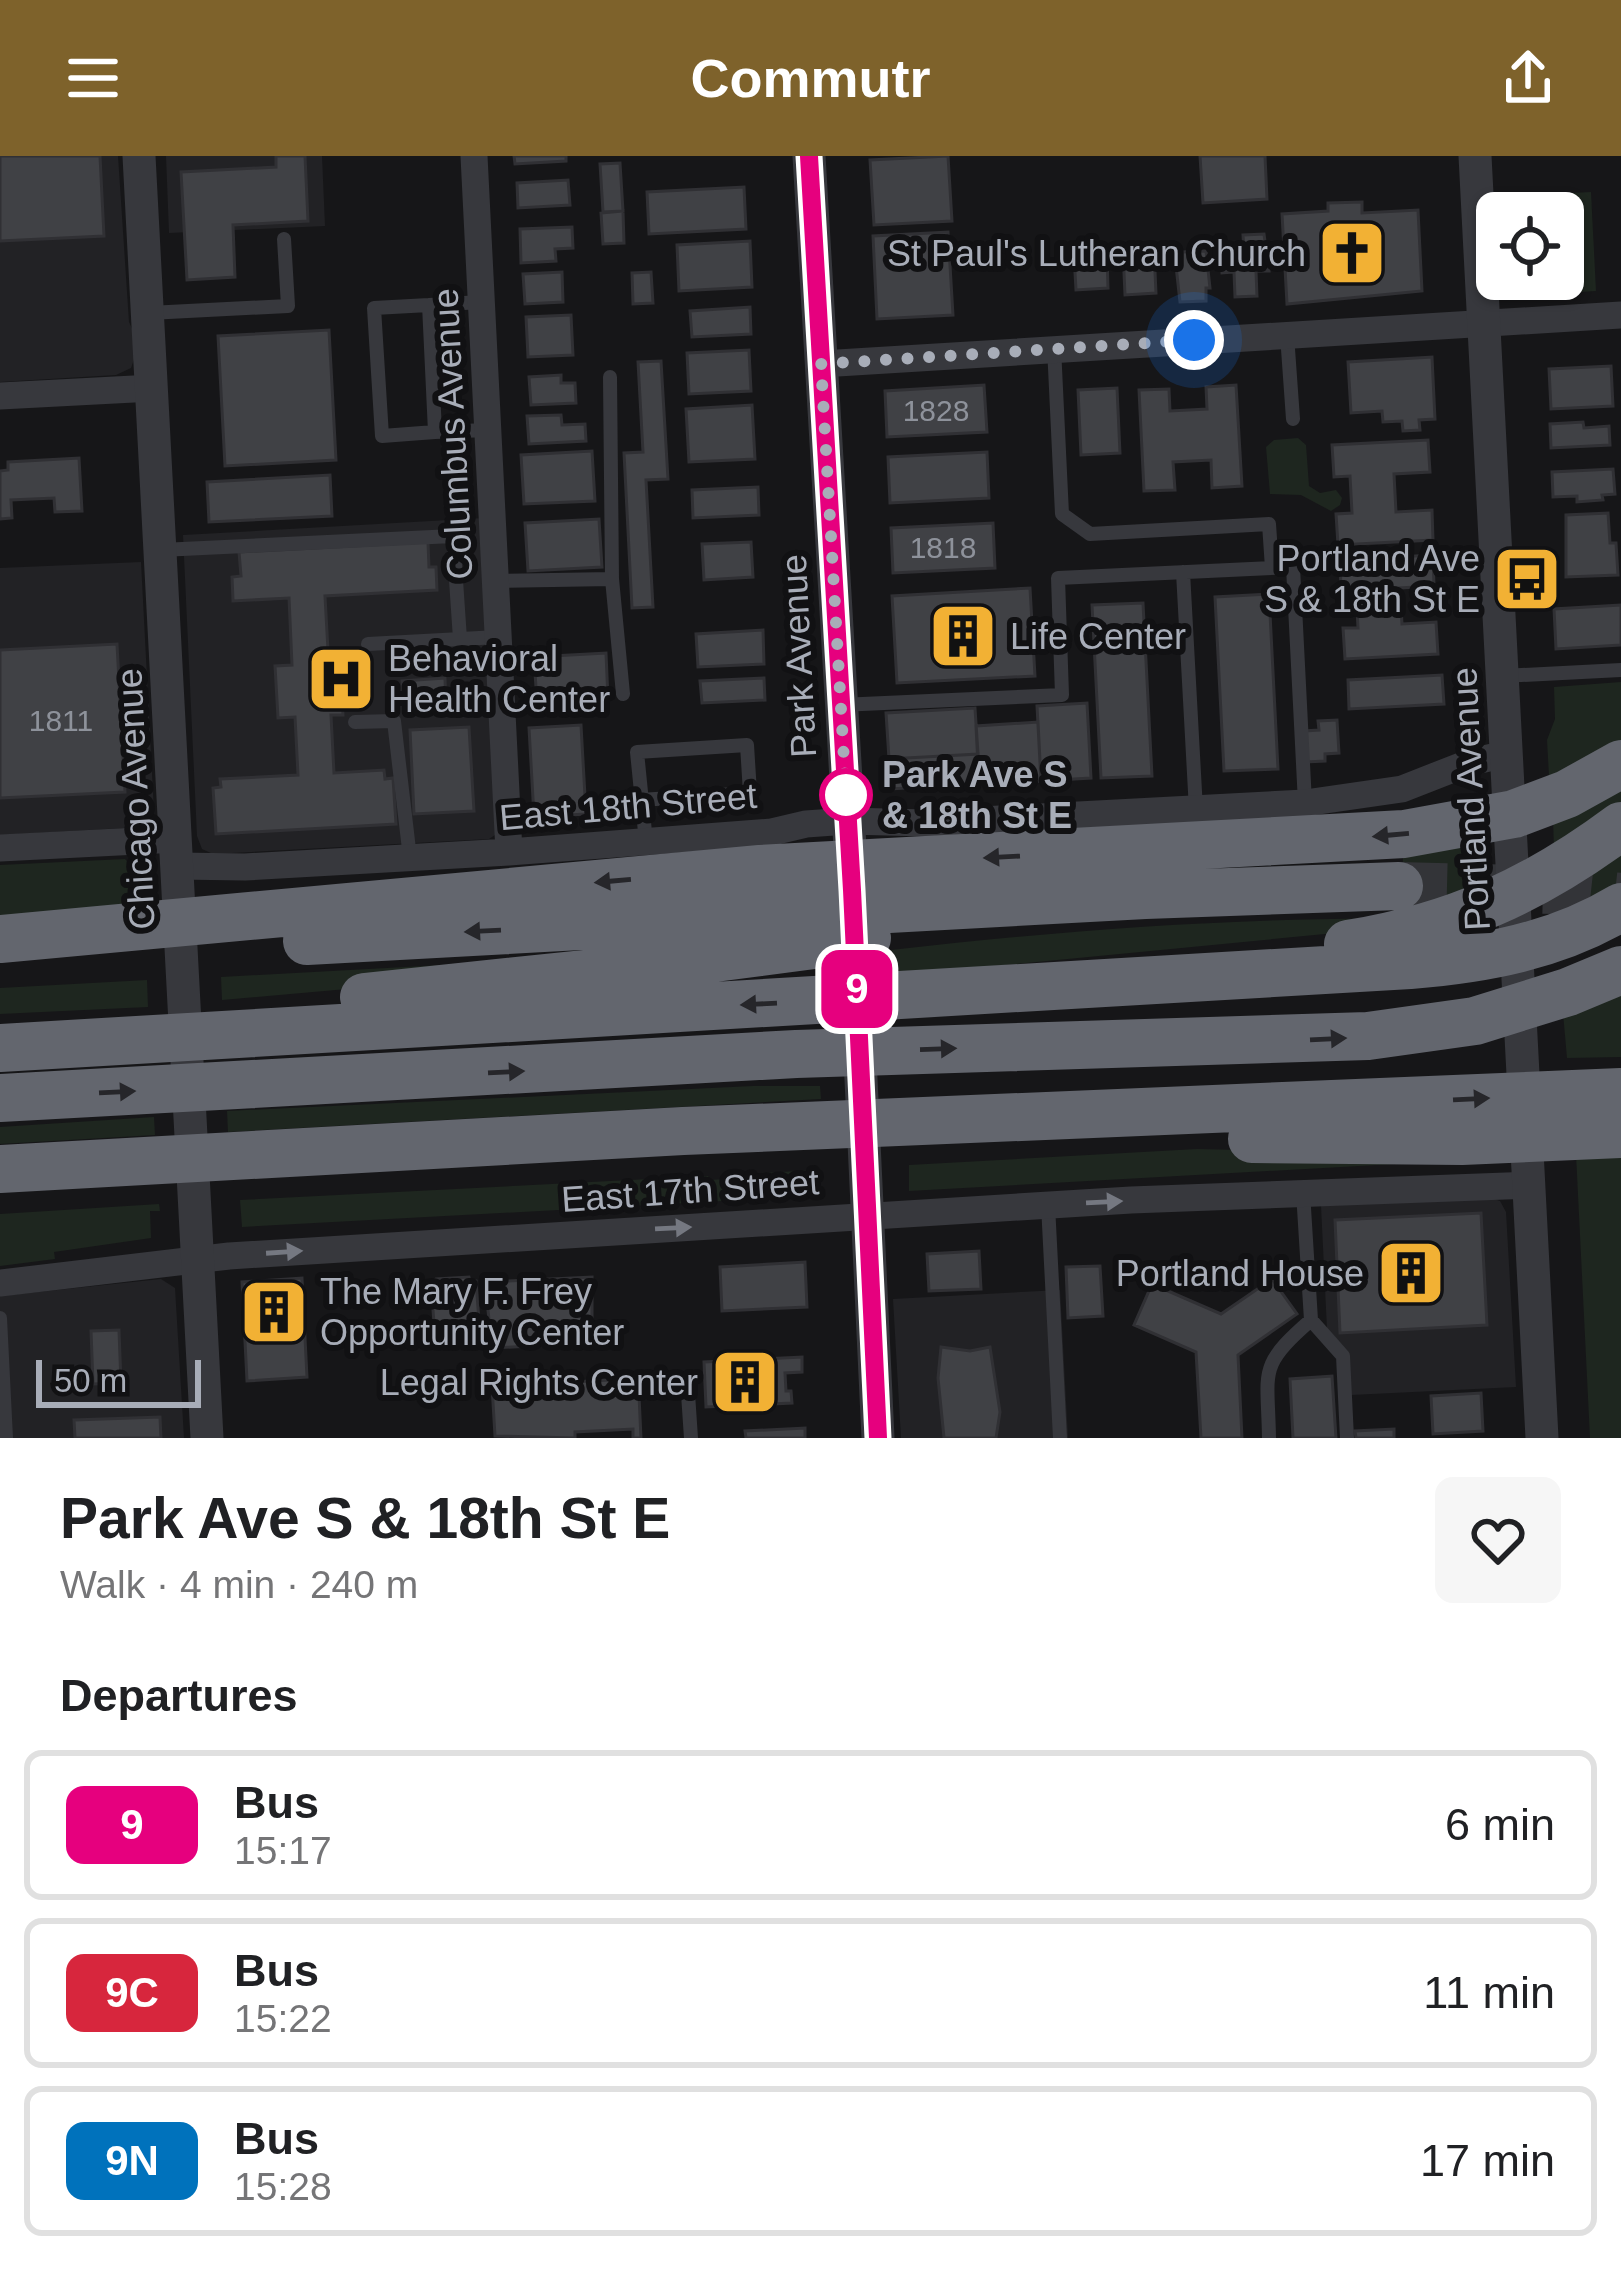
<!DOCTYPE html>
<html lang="en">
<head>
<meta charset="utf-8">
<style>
	:root { --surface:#fff; --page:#f6f6f6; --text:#202124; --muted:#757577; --line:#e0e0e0; --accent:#7e622b }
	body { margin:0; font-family:Arial,sans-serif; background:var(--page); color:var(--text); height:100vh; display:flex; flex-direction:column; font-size:45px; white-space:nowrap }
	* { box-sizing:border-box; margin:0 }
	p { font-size:39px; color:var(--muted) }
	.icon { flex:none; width:66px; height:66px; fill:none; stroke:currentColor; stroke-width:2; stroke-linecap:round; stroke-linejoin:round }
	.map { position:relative; height:1282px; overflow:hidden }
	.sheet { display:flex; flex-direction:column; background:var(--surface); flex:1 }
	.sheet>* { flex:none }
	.badge { padding:0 24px; border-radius:18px; font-size:42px; line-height:78px }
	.buttons { position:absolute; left:1476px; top:36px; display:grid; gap:24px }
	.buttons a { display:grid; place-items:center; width:108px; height:108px; border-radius:18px; background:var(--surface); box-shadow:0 3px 9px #0004; font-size:60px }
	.scale { position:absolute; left:36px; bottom:30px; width:165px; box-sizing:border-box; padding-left:12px; border:6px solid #a8adb8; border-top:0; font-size:33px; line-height:42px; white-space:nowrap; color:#a8adb8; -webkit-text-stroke:9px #111113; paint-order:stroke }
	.you { position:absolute; width:60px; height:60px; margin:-30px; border:9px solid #fff; border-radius:50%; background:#1a73e8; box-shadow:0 0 0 18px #1a73e833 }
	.map>.badge { position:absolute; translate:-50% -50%; box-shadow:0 0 0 6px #fff }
	h2 { padding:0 60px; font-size:45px; line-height:108px }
	.round { display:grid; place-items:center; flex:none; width:126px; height:126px; border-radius:18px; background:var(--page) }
	.headline { display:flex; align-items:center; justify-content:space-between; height:204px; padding:0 60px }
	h1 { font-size:57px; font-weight:800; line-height:90px }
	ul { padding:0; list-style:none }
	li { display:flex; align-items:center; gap:36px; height:150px; margin:0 24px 18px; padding:0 36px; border:6px solid var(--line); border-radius:18px }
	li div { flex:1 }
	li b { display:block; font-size:45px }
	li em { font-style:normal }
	li .badge { min-width:132px; font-weight:700; text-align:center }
	header { display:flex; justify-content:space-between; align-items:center; height:156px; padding:0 60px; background:var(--accent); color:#fff; font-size:54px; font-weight:800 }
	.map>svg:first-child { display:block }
	.built { fill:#222225 }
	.green { fill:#1e261f }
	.building { fill:#404145; stroke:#303034; stroke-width:3 }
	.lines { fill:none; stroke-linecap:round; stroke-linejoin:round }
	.motorway-tunnel { stroke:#333438; stroke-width:48; stroke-dasharray:48 24; stroke-linecap:butt }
	.service { stroke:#37383d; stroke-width:14 }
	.minor { stroke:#37383d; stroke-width:27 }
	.tertiary { stroke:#37383d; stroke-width:33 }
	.motorway { stroke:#63666e; stroke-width:48 }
	.oneway { fill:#26262a }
	.oneway2 { fill:#757881 }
	.line-casing { stroke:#fff; stroke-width:27 }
	.line { stroke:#e6007e; stroke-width:18 }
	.walk { stroke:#a8adb8; stroke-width:12; stroke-dasharray:0 21.6 }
	.stop-dot { fill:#fff; stroke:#e6007e; stroke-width:6 }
	.labels { text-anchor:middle; stroke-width:12; stroke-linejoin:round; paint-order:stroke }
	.number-label { font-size:30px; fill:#8e929b }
	.poi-label { font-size:36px; fill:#a8adb8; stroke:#111113; text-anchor:end }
	.street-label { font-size:36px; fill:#a8adb8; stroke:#111113 }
	.stop-label { font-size:36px; font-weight:bold; fill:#a8adb8; stroke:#111113; text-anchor:start }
</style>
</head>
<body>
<header><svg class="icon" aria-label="menu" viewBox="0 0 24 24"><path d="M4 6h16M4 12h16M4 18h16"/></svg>Commutr<svg class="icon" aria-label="share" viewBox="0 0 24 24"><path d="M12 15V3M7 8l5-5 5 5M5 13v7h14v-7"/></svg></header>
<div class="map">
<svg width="1621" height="1282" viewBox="0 0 1621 1282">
	<rect width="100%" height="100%" fill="#161618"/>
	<path class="built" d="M 0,0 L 118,0 L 129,166 L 139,188 L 131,212 L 116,219 L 0,226 Z
		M 166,0 L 322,0 L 325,70 L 169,77 Z
		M 484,362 L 498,677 L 489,683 L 213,698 L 202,693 L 197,680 L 183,379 Z
		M 141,406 L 154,656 L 142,671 L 0,679 L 0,412 Z
		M 1487,1041 L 1500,1045 L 1506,1056 L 1516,1231 L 1351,1239 L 1348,1195 L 1327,1173 L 1321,1050 Z
		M 161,1123 L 175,1132 L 184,1282 L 0,1282 L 0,1140 Z
		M 1060,1134 L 1068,1282 L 901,1282 L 893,1143 Z"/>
	<path class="green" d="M 1591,36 L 1596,135 L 1532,139 L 1531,123 L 1563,123 L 1563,57 L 1528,57 L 1527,39 Z
		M 1298,282 L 1306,289 L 1309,330 L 1320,337 L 1336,334 L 1342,342 L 1340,349 L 1331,355 L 1301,339 L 1270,338 L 1266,291 L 1274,284 Z
		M 1621,526 L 1621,598 L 1550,638 L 1547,584 L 1555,563 L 1554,531 Z
		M 1621,625 L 1621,728 L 1556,762 L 1553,662 Z
		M 1478,681 L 1480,746 L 1398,771 L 891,820 L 891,794 C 1059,775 1232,761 1402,763 L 1403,692 Z
		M 125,703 L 137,716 L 143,750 L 0,762 L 0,709 Z
		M 535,804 L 437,825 L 222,844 L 221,821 Z
		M 147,824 L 148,851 L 0,858 L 0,832 Z
		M 1621,833 L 1621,901 L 1567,902 L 1563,857 Z
		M 753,930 L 820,930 L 821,943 L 228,976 L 227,955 Z
		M 154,961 L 155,979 L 0,988 L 0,971 Z
		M 1197,993 L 1359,997 L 1395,1008 L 909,1035 L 909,1009 Z
		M 1621,996 L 1621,1282 L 1590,1282 L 1576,998 Z
		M 817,1014 L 816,1040 L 242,1071 L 240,1044 L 708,1020 L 710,1024 L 741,1022 L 759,1031 L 760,1017 Z
		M 159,1048 L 160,1055 L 150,1055 L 151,1082 L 54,1096 L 55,1103 L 0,1110 L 0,1058 Z"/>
	<path class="building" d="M 0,0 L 100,0 L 104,80 L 0,85 Z
		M 276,0 L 305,0 L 308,65 L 233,69 L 235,121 L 187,124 L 181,16 L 276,11 Z
		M 514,0 L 566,0 L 566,5 L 515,8 Z
		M 948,0 L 952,65 L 874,69 L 870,4 Z
		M 1200,0 L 1265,0 L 1267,43 L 1203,47 Z
		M 620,7 L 623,55 L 603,56 L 600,8 Z
		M 568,24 L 570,49 L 518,52 L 517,27 Z
		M 744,31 L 746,73 L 649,78 L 647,36 Z
		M 1362,46 L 1362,57 L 1418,54 L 1422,135 L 1287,148 L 1282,58 L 1328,55 L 1328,47 Z
		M 623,55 L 624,87 L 603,88 L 601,57 Z
		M 572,71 L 573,92 L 555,93 L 556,105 L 521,107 L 520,73 Z
		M 948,76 L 953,159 L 877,163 L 873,80 Z
		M 1264,78 L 1269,115 L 1256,115 L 1257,140 L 1235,141 L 1234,116 L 1222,117 L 1221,97 L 1244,96 L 1243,79 Z
		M 750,85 L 752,131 L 679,135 L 677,89 Z
		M 1154,93 L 1156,137 L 1125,139 L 1123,95 Z
		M 1206,95 L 1210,132 L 1206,132 L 1206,145 L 1180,146 L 1176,110 L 1182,109 L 1182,96 Z
		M 1107,98 L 1108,132 L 1076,134 L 1074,99 Z
		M 562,116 L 563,146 L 525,148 L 523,118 Z
		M 651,116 L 653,147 L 633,148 L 632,117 Z
		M 750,151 L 751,178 L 692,181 L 690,155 Z
		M 571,159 L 573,199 L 528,201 L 526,161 Z
		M 329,174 L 336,304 L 225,310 L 218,180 Z
		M 749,194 L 751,235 L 689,238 L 687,197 Z
		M 1432,201 L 1435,263 L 1419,264 L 1420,274 L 1403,275 L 1402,265 L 1383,266 L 1382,255 L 1351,257 L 1348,206 Z
		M 661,205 L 668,323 L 646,324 L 653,451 L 632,452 L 624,297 L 643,296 L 638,206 Z
		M 1611,210 L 1613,250 L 1551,253 L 1549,213 Z
		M 561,219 L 561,227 L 575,227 L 576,247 L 531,249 L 529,221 Z
		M 984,229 L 987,276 L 887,281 L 885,235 Z
		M 1236,229 L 1242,330 L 1212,332 L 1211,304 L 1173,306 L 1175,334 L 1144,335 L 1139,234 L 1169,233 L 1170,255 L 1207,253 L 1206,231 Z
		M 1117,232 L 1120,297 L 1081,299 L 1078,234 Z
		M 752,249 L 755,303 L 689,306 L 686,253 Z
		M 561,259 L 562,269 L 585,268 L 586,285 L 529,288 L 527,260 Z
		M 1583,266 L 1584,272 L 1609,270 L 1610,289 L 1551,292 L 1550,268 Z
		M 1428,284 L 1430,316 L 1394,318 L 1396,356 L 1432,354 L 1433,384 L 1338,389 L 1336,358 L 1352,357 L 1350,320 L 1334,321 L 1332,289 Z
		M 592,295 L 595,345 L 524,348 L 521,299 Z
		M 987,296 L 989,342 L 890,347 L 888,301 Z
		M 79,302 L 82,355 L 55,356 L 54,342 L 11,344 L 12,362 L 0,363 L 0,315 L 8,314 L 8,306 Z
		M 1613,313 L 1615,338 L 1602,339 L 1603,344 L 1577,346 L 1577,340 L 1553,341 L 1552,316 Z
		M 330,319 L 332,360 L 209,366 L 207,326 Z
		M 758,331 L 759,359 L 693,362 L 692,334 Z
		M 1608,357 L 1610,387 L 1616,387 L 1618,419 L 1566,421 L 1566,359 Z
		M 599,363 L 602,411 L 528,415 L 525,367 Z
		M 993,367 L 995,412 L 893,417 L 891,372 Z
		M 428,386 L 429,411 L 436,411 L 437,434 L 325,440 L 329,512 L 341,511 L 343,559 L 331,559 L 334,617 L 384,614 L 385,623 L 393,622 L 396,668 L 216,678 L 213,632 L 221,631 L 220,623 L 298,619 L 295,561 L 278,562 L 275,510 L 292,509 L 289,442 L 233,445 L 232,421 L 241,420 L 239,396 Z
		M 751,386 L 753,421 L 704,424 L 702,388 Z
		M 1433,399 L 1434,430 L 1400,432 L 1402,468 L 1436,466 L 1438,498 L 1345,503 L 1343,472 L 1358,472 L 1356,433 L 1341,434 L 1340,404 Z
		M 1030,432 L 1035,520 L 897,527 L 892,440 Z
		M 1269,438 L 1278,613 L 1224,615 L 1215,441 Z
		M 1143,447 L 1152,620 L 1101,622 L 1092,449 Z
		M 1621,449 L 1621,489 L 1556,493 L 1554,453 Z
		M 763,474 L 764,508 L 698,511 L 696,478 Z
		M 117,488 L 125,636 L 0,642 L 0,494 Z
		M 606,497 L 608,543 L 537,547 L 534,501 Z
		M 1442,519 L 1444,548 L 1349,553 L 1348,524 Z
		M 445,522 L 446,550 L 404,553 L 402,525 Z
		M 764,522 L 765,544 L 702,547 L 700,525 Z
		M 1087,547 L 1091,622 L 1041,625 L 1037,550 Z
		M 975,552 L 978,598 L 889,603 L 886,557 Z
		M 1337,564 L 1339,597 L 1325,598 L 1325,605 L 1306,606 L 1304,575 L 1319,574 L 1318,565 Z
		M 1038,566 L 1041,625 L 979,628 L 976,570 Z
		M 581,569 L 586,658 L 534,661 L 529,572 Z
		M 469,571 L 474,655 L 414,658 L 410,574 Z
		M 978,598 L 979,628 L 890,633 L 889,603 Z
		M 1481,1057 L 1487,1169 L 1340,1177 L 1335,1064 Z
		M 979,1095 L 981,1133 L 929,1135 L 927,1098 Z
		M 805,1106 L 807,1151 L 722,1155 L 720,1111 Z
		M 1100,1110 L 1103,1160 L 1068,1162 L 1066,1111 Z
		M 469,1121 L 470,1125 L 476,1125 L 480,1179 L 435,1181 L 431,1127 L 436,1123 Z
		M 592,1121 L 592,1187 L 492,1192 L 485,1126 Z
		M 302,1122 L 307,1221 L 247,1225 L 242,1126 Z
		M 1272,1123 L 1297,1158 L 1238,1199 L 1242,1282 L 1201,1282 L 1196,1196 L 1134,1169 L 1152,1128 L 1221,1158 Z
		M 119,1174 L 121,1227 L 93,1228 L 91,1175 Z
		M 941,1191 L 970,1195 L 990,1191 L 1000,1256 L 996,1282 L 944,1282 L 938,1222 Z
		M 802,1201 L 802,1216 L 785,1217 L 786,1235 L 791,1235 L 792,1247 L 706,1251 L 704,1206 Z
		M 629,1218 L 638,1218 L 641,1282 L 633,1282 L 633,1273 L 575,1276 L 575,1282 L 495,1280 L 492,1230 L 629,1223 Z
		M 1332,1220 L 1336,1282 L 1293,1282 L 1290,1223 Z
		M 1481,1237 L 1483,1275 L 1433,1278 L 1431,1240 Z
		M 160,1261 L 161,1282 L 75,1282 L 74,1264 Z
		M 805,1272 L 805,1282 L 746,1282 L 745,1275 Z
		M 1394,1273 L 1394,1282 L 1356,1282 L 1355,1275 Z"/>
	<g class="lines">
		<path class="motorway-tunnel" d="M 1399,730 L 1557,734 L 1621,741"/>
		<path class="service" d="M 481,146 L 429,149 L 435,276 L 488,274
			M 429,149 L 374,152 L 382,280 L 435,276
			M 149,157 L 288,150 L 284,83
			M 1287,179 L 1293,263
			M 1054,191 L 1062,358 L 1090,378 L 1269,368 L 1272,412
			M 610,221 L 612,423 L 623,538
			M 161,394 L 453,380 L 460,483
			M 1183,416 L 1196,654
			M 495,425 L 612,423
			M 368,488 L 498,481
			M 1502,520 L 1621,514
			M 840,549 L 1062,539 L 1058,422 L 1293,411 L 1305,647
			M 355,566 L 394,565 L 410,702
			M 640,644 L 750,637 L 747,589 L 637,596 L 646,686
			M 1303,1036 L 1311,1164 L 1343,1200 L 1347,1282
			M 1048,1049 L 1060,1282
			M 0,1162 L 6,1282
			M 687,1223 L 691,1282
			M 1269,1282 C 1268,1214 1257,1211 1311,1164"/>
		<path class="minor" d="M 474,0 L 509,696
			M 821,208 L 1621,159
			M 0,240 L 153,232
			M 0,692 L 177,683
			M 178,710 L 245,711 L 509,696 L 772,676 L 806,668 L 848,665 L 925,667 L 1305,647 L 1402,633 L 1471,606 L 1506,598
			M 0,1127 L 229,1100 L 1131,1044 L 1531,1029"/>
		<path class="tertiary" d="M 139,0 L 207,1282
			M 809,0 L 850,691 L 878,1282
			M 1475,0 L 1542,1282"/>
		<path class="motorway" d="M 0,783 L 760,713 L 1404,678 L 1514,658 L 1567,638 L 1621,608
			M 307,785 L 1145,739 L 1399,730
			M 1348,788 C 1454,771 1535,734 1621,670
			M 364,841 L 622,814 L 867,782
			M 0,892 L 1410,809 C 1484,803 1556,790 1621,751
			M 0,942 L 796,898 L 1368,880 L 1475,865 L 1568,836 L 1621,814
			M 1252,983 L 1462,985 L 1621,978
			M 0,1013 L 683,975 L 1621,936"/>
	</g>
	<defs><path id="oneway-solid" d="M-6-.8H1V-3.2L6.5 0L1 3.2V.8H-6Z" transform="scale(3)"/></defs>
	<g class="oneway">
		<use href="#oneway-solid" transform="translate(1391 679) rotate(175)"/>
		<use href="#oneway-solid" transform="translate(1002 701) rotate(177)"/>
		<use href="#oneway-solid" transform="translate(613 725) rotate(175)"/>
		<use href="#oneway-solid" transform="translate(483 775) rotate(177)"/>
		<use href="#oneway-solid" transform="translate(759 848) rotate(177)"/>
		<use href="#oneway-solid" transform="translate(1328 883) rotate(-3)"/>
		<use href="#oneway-solid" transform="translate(938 893) rotate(-2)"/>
		<use href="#oneway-solid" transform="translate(506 916) rotate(-3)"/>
		<use href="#oneway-solid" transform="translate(117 936) rotate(-3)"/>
		<use href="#oneway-solid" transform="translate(1471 943) rotate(-3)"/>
	</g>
	<g class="oneway2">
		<use href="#oneway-solid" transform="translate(1104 1046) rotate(-3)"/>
		<use href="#oneway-solid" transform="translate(673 1072) rotate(-3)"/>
		<use href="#oneway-solid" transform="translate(284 1096) rotate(-4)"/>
	</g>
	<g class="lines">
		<defs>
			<path id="line" d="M 809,0 L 852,734 L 878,1282"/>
		</defs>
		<use href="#line" class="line-casing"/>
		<use href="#line" class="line"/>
		<path class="walk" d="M 846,639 L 821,208 L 1194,184"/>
	</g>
	<defs>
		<symbol id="church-square" viewBox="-11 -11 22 22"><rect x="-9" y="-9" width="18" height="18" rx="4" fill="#f2b134" stroke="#111113"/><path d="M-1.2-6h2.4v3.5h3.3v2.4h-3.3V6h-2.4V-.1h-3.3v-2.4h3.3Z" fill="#111"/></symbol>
		<symbol id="bus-square" viewBox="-11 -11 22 22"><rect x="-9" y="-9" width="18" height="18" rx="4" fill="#f2b134" stroke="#111113"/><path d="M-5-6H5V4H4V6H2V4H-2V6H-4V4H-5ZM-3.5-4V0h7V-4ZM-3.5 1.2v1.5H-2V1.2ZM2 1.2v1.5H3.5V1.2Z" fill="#111"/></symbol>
		<symbol id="building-square" viewBox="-11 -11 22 22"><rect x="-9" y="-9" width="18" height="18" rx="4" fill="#f2b134" stroke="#111113"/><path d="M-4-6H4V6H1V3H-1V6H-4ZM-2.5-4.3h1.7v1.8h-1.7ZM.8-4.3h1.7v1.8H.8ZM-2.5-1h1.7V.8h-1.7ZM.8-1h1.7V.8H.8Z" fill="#111"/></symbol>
		<symbol id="hospital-square" viewBox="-11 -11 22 22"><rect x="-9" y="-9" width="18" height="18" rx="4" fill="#f2b134" stroke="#111113"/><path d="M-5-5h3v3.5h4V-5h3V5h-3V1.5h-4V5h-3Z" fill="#111"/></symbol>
	</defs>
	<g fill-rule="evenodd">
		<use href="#church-square" x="1314" y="59" width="76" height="76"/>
		<use href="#bus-square" x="1489" y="385" width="76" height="76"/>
		<use href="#building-square" x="925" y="442" width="76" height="76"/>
		<use href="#hospital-square" x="303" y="485" width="76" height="76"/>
		<use href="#building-square" x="1373" y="1079" width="76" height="76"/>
		<use href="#building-square" x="236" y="1118" width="76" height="76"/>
		<use href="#building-square" x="707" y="1188" width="76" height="76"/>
	</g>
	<circle class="stop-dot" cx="846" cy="639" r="24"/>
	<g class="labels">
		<g class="number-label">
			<text x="936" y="265">1828</text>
			<text x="943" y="402">1818</text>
			<text x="61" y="575">1811</text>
		</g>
		<g class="poi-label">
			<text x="1306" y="110">St Paul's Lutheran Church</text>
			<text x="1480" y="415">Portland Ave<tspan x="1480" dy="41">S &amp; 18th St E</tspan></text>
			<text x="1010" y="493" text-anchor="start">Life Center</text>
			<text x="388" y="515" text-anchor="start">Behavioral<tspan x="388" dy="41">Health Center</tspan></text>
			<text x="1364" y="1130">Portland House</text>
			<text x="320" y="1148" text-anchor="start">The Mary F. Frey<tspan x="320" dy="41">Opportunity Center</tspan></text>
			<text x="698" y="1239">Legal Rights Center</text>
		</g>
		<g class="street-label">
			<text transform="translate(452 278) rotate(-93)" y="13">Columbus Avenue</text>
			<text transform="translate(798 500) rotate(-93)" y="13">Park Avenue</text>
			<text transform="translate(135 643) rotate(-93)" y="13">Chicago Avenue</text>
			<text transform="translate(1470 643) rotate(-93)" y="13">Portland Avenue</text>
			<text transform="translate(628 650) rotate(-5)" y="13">East 18th Street</text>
			<text transform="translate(690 1034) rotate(-4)" y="13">East 17th Street</text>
		</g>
		<g class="stop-label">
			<text x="882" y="631">Park Ave S<tspan x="882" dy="41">&amp; 18th St E</tspan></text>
		</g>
	</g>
</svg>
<div class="buttons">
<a><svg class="icon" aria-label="locate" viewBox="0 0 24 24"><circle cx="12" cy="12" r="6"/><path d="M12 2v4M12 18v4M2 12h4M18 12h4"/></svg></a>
</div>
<div class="scale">50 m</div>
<div class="you" style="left:1194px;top:184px"></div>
<b class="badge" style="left:857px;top:833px;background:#e6007e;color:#fff">9</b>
</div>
<section class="sheet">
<div class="headline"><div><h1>Park Ave S &amp; 18th St E</h1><p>Walk · 4 min · 240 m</p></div><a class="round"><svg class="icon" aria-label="heart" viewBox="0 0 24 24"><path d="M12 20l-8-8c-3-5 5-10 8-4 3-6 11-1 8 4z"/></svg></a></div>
<h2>Departures</h2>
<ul>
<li><span class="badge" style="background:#e6007e;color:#fff">9</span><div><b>Bus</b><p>15:17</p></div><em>6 min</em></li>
<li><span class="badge" style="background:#d7263d;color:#fff">9C</span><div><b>Bus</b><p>15:22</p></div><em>11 min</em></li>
<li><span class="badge" style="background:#0072bc;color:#fff">9N</span><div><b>Bus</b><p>15:28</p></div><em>17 min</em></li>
</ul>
</section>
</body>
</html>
